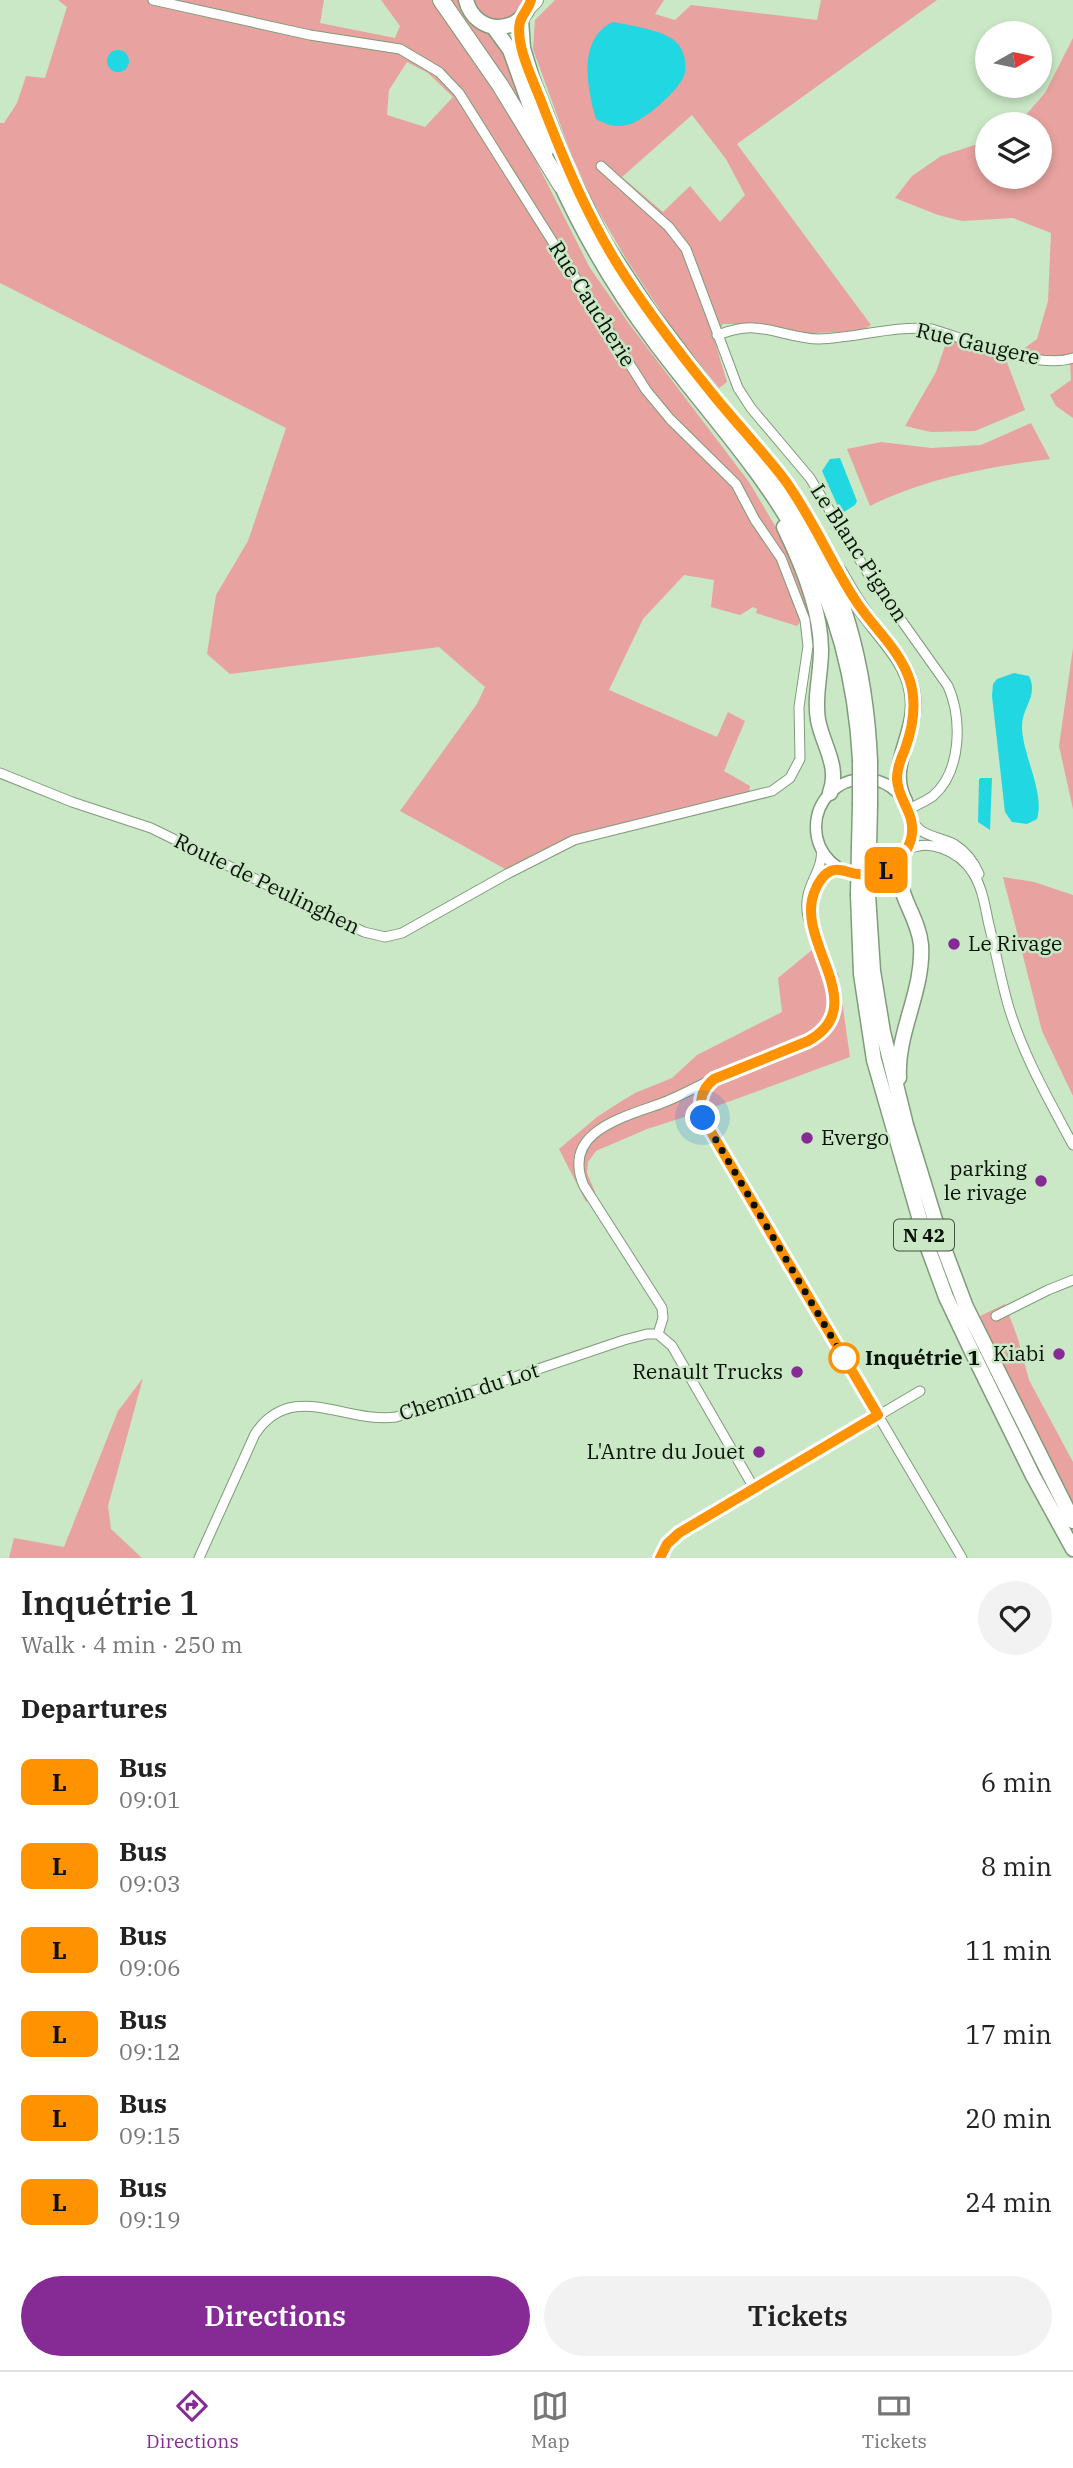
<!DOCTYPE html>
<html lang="en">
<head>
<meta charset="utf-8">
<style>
	:root { --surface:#fff; --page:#f2f2f2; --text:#222; --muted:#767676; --line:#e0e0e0; --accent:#862a96 }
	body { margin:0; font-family:"IBM Plex Serif",serif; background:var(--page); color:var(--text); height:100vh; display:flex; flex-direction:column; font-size:26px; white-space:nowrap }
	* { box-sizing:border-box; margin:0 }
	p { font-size:23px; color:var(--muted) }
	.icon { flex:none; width:38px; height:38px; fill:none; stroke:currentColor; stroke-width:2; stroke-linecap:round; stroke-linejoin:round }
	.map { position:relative; height:1558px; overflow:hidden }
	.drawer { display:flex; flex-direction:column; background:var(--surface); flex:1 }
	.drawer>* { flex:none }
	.badge { padding:0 14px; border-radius:10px; font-size:24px; line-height:46px }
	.needle { width:46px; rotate:81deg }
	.controls { position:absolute; left:975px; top:21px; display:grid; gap:14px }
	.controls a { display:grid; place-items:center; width:77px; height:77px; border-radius:50%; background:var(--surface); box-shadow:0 4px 10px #0003; font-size:35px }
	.you { position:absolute; width:35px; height:35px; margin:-18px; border:5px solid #fff; border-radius:50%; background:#1a73e8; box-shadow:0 0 0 10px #1a73e833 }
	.map>.badge { position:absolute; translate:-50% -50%; box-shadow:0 0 0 4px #fff }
	h2 { padding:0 21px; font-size:26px; line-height:63px }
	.round { display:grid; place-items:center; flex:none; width:74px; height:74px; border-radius:37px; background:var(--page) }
	.summary { display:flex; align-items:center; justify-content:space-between; height:119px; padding:0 21px }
	h1 { font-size:33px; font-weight:600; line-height:52px }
	.button { display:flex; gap:14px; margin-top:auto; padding:14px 21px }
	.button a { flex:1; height:80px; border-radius:42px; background:var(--accent); color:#fff; font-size:28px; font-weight:600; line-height:80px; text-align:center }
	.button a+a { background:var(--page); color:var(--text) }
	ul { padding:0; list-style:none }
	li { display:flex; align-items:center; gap:21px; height:84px; padding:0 21px }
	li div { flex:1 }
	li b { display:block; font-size:26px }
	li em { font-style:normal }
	li .badge { min-width:77px; font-weight:700; text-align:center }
	.menu { display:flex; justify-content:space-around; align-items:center; height:98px; border-top:2px solid var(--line); background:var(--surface); font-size:19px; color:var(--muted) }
	.menu a { display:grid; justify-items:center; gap:4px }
	.menu .selected { color:var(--accent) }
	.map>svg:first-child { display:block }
	.green { fill:#e8a29f; fill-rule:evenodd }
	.water { fill:#20d7e2 }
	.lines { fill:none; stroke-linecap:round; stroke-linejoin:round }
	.minor-casing { stroke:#7f9b7b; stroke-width:11 }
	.tertiary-casing { stroke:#7f9b7b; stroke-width:13 }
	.primary-casing { stroke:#7f9b7b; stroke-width:17 }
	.trunk-casing { stroke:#7f9b7b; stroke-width:17 }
	.motorway-casing { stroke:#7f9b7b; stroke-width:18 }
	.minor { stroke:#fff; stroke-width:9 }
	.tertiary { stroke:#fff; stroke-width:10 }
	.primary { stroke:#fff; stroke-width:14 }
	.trunk { stroke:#fff; stroke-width:14 }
	.motorway { stroke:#fff; stroke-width:16 }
	.trunk-bridge-casing { stroke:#7f9b7b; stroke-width:17; stroke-linecap:butt }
	.trunk-bridge { stroke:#fff; stroke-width:14 }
	.line-casing { stroke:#fff; stroke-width:16 }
	.line { stroke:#ff9200; stroke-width:10 }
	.walk { stroke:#071106; stroke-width:7; stroke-dasharray:0 12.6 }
	.poi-dot { fill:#862a96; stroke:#cae8c6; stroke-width:2.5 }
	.stop-dot { fill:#fff; stroke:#ff9200; stroke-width:3.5 }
	.labels { text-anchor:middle; stroke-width:5; stroke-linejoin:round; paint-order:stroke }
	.shield { fill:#cae8c6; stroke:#425240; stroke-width:2 }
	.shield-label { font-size:19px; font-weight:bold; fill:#071106 }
	.street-label { font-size:21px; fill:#071106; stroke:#cae8c6 }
	.poi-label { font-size:21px; fill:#071106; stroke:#cae8c6; text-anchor:end }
	.stop-label { font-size:21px; font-weight:bold; fill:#071106; stroke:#cae8c6; text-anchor:start }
</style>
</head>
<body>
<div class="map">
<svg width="1073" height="1558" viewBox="0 0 1073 1558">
	<rect width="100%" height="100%" fill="#cae8c6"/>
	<path class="green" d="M 58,0 L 324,0 L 320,23 L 395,38 L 400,26 L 381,0 L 459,0 C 462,23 485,28 500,42 L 522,108 L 513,116 L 590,268 L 630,325 L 749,482 L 784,541 L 809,609 L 797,626 L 756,613 L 757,609 L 753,607 L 740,615 L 711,607 L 714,580 L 684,575 L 643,619 L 609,690 L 717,737 L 728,712 L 745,721 L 724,771 L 750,786 L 749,793 L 581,833 L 507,870 L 400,811 L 477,704 L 485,687 L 439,647 L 230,674 L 207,654 L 216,595 L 248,541 L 286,428 L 0,283 L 0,123 L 4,123 L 17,103 L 26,76 L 45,78 L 67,7 ZM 407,62 L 428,73 L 453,97 L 425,127 L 387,115 L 389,90 Z
		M 473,0 L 524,0 C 511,27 486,28 473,0 Z
		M 555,0 L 664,0 L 655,14 L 675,20 L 691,5 L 817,20 L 821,0 L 937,0 L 737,144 L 871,325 L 861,331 L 791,334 L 758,324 L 723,324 L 714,339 L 727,382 L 719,388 L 671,327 L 625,257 L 593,202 L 571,154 L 533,49 L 535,20 ZM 692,115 L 726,159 L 745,195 L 720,222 L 690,186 L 663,212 L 622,177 Z
		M 1073,38 L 1073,353 L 1050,358 L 1019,352 L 1037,339 L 1048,301 L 1051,233 L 1013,218 L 962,221 L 938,215 L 895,198 L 912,176 L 941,156 L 987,141 L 987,177 L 1040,177 L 1040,124 L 1018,124 L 1045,93 Z
		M 948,337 L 1005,357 L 1025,410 L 975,431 L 931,432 L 905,426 L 936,372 Z
		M 1073,361 L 1073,418 L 1056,406 L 1050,395 L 1071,380 L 1070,362 Z
		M 1031,423 L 1050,459 C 989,467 926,478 870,506 L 847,449 L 881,442 L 931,448 L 981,445 Z
		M 1073,648 L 1073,809 L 1059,746 Z
		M 1003,877 L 1034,882 L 1073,895 L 1073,1096 L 1042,1031 Z
		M 812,950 L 838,973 L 850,1057 L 706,1110 L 647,1129 L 596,1151 L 588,1162 L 587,1173 L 595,1192 L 586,1202 L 559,1149 L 597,1117 L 620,1102 L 635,1093 L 672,1078 L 697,1055 L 782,1012 L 778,978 Z
		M 1005,1304 L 1018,1339 L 1029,1380 L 1073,1462 L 1073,1509 L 1014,1390 L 980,1316 Z
		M 143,1378 L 108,1506 L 111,1529 L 142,1558 L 9,1558 L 14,1538 L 64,1547 L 118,1411 Z"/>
	<path class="water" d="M 613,22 C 629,25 663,30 675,41 C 684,48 688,66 684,76 C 677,92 643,122 627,125 C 615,128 606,124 596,119 C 587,88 577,39 613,22 Z
		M107 61a11 11 0 1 1 22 0a11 11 0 1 1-22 0Z
		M 840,458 L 857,501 L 855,505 L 844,512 L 840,511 L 822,471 L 830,459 Z
		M 1014,673 L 1029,676 C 1039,696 1021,708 1022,728 C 1023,756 1045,793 1037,819 L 1027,824 L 1012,822 L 1005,812 L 992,696 L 993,684 L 997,679 Z
		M 981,778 L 992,778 L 990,830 L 978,822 L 979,779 Z"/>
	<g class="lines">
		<defs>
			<path id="minor" d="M 601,166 L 669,227 L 686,249 L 738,388 L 751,408 L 810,478 L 867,572 L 948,686 C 962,718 962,771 933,796 C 926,801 917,805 909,809
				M 717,335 C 729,331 741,327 754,328 C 776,329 796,339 819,339 C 857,338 893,325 932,329 C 969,340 1038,370 1073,358
				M 0,773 L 72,802 L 151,828 L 364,932 L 385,937 L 402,933 L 507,874 L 574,840 L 772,791 L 790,778 L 800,759 L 799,707 L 808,646 L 805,620 L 781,558 L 755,520 L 736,484 L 670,419 L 646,390 L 459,93 L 439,72 L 400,49 L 310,35 L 153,0
				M 912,819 C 919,837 939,836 954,844 C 965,851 974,862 979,874
				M 821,848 C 825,872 801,886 808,917 L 835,993 C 837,1014 828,1031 808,1041 C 785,1049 710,1072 702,1094 C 698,1105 702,1115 707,1125 L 962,1558
				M 904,853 C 926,835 960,852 973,873 C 983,889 985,907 989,925 C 996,952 1001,981 1009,1008 C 1024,1057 1049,1100 1073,1145
				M 810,910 C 812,891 821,870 842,870
				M 996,1316 L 1048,1290 L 1073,1280
				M 658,1334 L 663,1318 L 662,1308 L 584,1186 C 560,1131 625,1117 662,1103 C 678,1097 692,1089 707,1082
				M 658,1334 L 672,1346 L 754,1488
				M 199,1558 L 255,1434 C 292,1379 345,1424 396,1417 L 624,1340 L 647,1334 L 658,1334
				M 660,1558 L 667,1544 L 686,1529 L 920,1391"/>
			<path id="tertiary" d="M816 827a48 48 0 1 1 96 0a48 48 0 1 1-96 0Z"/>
			<path id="primary" d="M 466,0 C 475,36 522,36 531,0"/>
			<path id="trunk" d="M 521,20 L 523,48 L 532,78 L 568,170 L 604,242 L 648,309 L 789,497 C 843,576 866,666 870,761
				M 494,28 L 510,50 L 546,151
				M 557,176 C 583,234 616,290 654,341 C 703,407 762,469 801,542 C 838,610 856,684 860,760
				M 784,527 C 801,562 821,611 821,650 C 821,674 814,697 818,720 C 823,746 840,766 830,793
				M 839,572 C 848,588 857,604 868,618 C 885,641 907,662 912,691 C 920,733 885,764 905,801
				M 859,847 L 860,805
				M 869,847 L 870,805
				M 858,895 L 861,974 L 874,1060 L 928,1248 L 946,1297 L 974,1356 L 1033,1476 L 1073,1549
				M 868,895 L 873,971 L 883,1032 L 906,1125 L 943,1246 L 966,1307 L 1073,1521
				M 899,1078 C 896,1033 924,991 921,945 C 918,911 888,888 904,853"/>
			<path id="motorway" d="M 441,0 L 500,85 L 561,185
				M 530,5 L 535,0"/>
		</defs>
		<use href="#minor" class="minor-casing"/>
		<use href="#tertiary" class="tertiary-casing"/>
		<use href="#primary" class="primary-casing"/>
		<use href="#trunk" class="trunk-casing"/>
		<use href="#motorway" class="motorway-casing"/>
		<use href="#minor" class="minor"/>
		<use href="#tertiary" class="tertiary"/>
		<use href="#primary" class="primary"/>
		<use href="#trunk" class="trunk"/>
		<use href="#motorway" class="motorway"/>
		<defs>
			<path id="trunk-bridge" d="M 860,805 L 860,760
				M 870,805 L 870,761
				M 858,895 L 859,847
				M 868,895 L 869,847"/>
		</defs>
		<use href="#trunk-bridge" class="trunk-bridge-casing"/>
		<use href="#trunk-bridge" class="trunk-bridge"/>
	</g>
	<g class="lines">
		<defs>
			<path id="line" d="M 531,0 C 529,8 522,15 520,22 C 515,45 533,80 541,101 C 564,161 589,221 625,276 C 651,316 681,355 711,392 C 735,422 761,449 784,479 C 812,517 829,559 854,598 C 871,626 900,649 910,681 C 917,704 913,727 905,749 C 901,758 897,769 897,779 C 898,802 917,813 911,839 C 905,862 882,877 858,874 C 850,874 842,868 834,870 C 824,872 817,884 814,893 C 795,942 873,1006 808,1041 L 714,1079 C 698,1092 698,1107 707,1125 L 878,1415 L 679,1533 L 667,1544 L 660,1558"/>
		</defs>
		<use href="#line" class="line-casing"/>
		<use href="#line" class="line"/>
		<path class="walk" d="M 703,1118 L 844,1358"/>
	</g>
	<g class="poi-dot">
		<circle cx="954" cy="944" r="7"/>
		<circle cx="807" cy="1138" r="7"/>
		<circle cx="1041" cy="1181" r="7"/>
		<circle cx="1059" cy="1354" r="7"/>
		<circle cx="797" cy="1372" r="7"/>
		<circle cx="759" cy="1452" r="7"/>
	</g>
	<circle class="stop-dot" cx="844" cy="1358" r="14"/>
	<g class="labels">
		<rect class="shield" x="894" y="1219.5" width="60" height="31" rx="5"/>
		<g class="shield-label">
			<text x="924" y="1242">N 42</text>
		</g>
		<g class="street-label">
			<text transform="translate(592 304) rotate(58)" y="7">Rue Caucherie</text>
			<text transform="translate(978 344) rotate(13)" y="7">Rue Gaugere</text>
			<text transform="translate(859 553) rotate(57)" y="7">Le Blanc Pignon</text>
			<text transform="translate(267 884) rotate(26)" y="7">Route de Peulinghen</text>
			<text transform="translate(469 1392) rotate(-18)" y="7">Chemin du Lot</text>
		</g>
		<g class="poi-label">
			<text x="968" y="951" text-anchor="start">Le Rivage</text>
			<text x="821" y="1145" text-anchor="start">Evergo</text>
			<text x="1027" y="1176">parking<tspan x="1027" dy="24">le rivage</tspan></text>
			<text x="1045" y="1361">Kiabi</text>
			<text x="783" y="1379">Renault Trucks</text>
			<text x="745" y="1459">L'Antre du Jouet</text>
		</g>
		<g class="stop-label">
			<text x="865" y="1365">Inquétrie 1</text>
		</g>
	</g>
</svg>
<div class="controls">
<a><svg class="needle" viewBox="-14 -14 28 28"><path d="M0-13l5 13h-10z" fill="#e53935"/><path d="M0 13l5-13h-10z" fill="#767676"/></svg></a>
<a><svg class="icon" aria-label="layers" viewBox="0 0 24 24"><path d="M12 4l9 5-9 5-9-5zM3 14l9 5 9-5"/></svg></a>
</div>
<div class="you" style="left:703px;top:1118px"></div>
<b class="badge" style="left:886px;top:870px;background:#ff9200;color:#111">L</b>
</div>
<section class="drawer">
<div class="summary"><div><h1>Inquétrie 1</h1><p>Walk · 4 min · 250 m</p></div><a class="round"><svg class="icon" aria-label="heart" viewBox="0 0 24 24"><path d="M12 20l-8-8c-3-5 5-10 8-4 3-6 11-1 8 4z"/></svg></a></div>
<h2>Departures</h2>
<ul>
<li><span class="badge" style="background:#ff9200;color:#111">L</span><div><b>Bus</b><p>09:01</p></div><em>6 min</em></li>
<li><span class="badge" style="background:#ff9200;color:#111">L</span><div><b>Bus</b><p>09:03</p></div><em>8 min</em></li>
<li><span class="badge" style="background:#ff9200;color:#111">L</span><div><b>Bus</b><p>09:06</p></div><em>11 min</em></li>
<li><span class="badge" style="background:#ff9200;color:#111">L</span><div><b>Bus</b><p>09:12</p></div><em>17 min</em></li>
<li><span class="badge" style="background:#ff9200;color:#111">L</span><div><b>Bus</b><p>09:15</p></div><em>20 min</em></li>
<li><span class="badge" style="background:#ff9200;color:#111">L</span><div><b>Bus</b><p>09:19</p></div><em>24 min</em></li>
</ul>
<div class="button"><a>Directions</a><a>Tickets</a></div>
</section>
<nav class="menu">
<a class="selected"><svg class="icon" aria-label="directions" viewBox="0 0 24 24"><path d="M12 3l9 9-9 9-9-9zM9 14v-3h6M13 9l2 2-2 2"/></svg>Directions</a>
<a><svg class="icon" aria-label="map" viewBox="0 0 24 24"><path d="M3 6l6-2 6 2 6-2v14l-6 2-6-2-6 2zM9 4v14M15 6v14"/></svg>Map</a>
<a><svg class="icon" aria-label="tickets" viewBox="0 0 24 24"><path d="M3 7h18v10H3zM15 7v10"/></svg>Tickets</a>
</nav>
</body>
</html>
